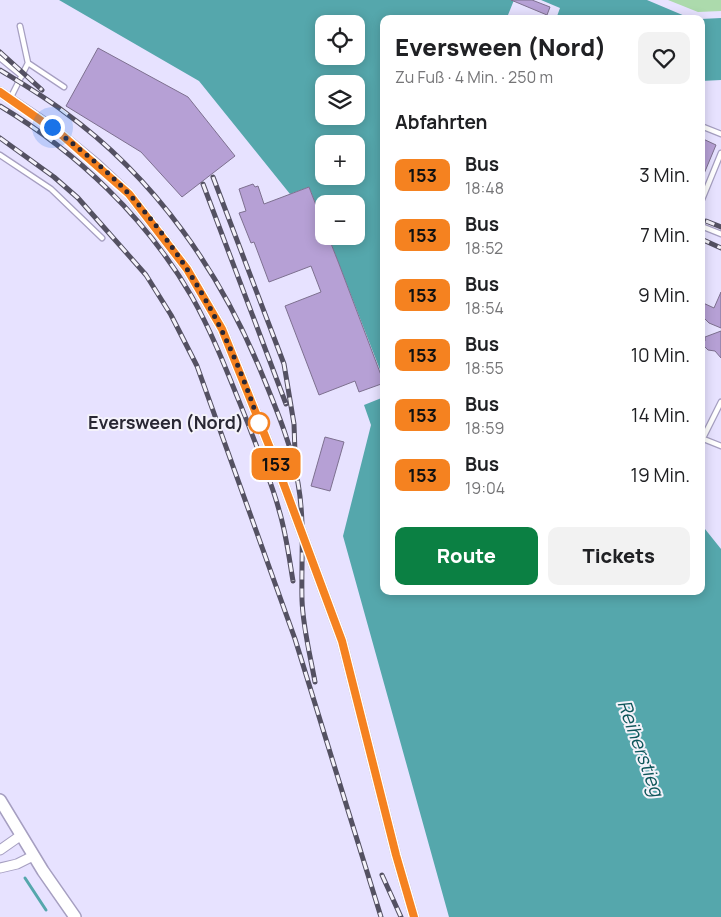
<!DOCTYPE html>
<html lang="de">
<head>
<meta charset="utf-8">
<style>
	:root { --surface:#fff; --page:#f2f2f2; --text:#202124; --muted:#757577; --accent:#0b8043 }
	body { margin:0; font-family:Manrope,sans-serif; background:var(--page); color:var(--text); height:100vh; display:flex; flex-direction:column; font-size:19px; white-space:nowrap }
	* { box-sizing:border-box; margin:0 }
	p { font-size:16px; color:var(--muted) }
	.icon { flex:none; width:28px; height:28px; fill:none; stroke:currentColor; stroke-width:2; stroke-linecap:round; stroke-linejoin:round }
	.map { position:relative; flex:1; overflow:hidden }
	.sheet { position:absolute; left:380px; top:15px; width:325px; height:580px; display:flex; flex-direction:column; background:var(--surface); border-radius:10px; box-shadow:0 2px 12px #0003 }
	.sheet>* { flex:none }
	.badge { padding:0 10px; border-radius:8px; font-size:18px; line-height:32px }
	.tools { position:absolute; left:315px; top:15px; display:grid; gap:10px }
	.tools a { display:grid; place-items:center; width:50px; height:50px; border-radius:10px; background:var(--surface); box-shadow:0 2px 12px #0003; font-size:25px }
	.you { position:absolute; width:25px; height:25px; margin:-12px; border:4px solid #fff; border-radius:50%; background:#1a73e8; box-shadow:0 0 0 8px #1a73e833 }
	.map>.badge { position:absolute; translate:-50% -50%; box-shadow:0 0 0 2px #fff }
	h2 { padding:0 15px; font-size:19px; line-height:45px }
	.round { display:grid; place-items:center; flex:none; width:52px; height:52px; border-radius:10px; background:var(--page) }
	.overview { display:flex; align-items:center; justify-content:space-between; height:85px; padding:0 15px }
	h1 { font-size:24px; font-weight:800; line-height:38px }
	.cta { display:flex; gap:10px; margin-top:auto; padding:10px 15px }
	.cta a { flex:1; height:58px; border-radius:10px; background:var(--accent); color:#fff; font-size:20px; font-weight:800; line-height:58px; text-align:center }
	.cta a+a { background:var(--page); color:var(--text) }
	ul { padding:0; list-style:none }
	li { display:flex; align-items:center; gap:15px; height:60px; padding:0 15px }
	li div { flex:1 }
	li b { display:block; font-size:19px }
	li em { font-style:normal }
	li .badge { min-width:55px; font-weight:700; text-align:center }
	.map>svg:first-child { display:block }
	.green { fill:#acdaac }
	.water { fill:#55a7ac; fill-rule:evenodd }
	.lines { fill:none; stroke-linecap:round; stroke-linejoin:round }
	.stream { stroke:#55a7ac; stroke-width:3 }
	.building { fill:#b6a0d5; stroke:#7d708f }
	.lane-casing { stroke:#a69fc1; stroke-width:7 }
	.street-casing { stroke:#a69fc1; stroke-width:11 }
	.secondary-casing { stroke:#a69fc1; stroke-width:14 }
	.lane { stroke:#fff; stroke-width:4.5 }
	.street { stroke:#fff; stroke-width:9 }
	.secondary { stroke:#fff; stroke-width:11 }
	.rail-casing { stroke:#545162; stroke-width:5 }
	.rail { stroke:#f4f2fa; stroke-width:3; stroke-dasharray:9; stroke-linecap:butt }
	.line-casing { stroke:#fff; stroke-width:11 }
	.line { stroke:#f58220; stroke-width:8 }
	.walk { stroke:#292734; stroke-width:5; stroke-dasharray:0 9 }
	.stop-dot { fill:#fff; stroke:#f58220; stroke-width:2.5 }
	.labels { text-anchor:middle; stroke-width:4; stroke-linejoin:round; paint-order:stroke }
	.stop-label { font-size:18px; font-weight:bold; fill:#292734; stroke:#f4f2fa; text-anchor:end }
	.water-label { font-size:19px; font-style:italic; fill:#0e565a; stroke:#f4f2fa }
</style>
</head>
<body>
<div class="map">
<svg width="721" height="917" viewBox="0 0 721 917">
	<rect width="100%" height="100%" fill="#e7e2ff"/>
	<path class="green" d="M 668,0 L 721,0 L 721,11 L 698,12 Z"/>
	<path class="water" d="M 59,0 L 514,0 L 508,15 L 500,15 L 497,19 L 384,19 L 384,380 L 328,236 L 356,236 L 356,204 L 324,204 L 324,225 L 309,187 L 290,194 L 199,81 ZM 324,24 L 356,24 L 356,56 L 324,56 ZM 324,84 L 356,84 L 356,116 L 324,116 ZM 324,144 L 356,144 L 356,176 L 324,176 Z
		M 541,0 L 647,0 L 692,19 L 556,19 L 560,8 Z
		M 721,18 L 721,80 L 701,81 L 701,19 Z
		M 384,397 L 384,591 L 701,591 L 701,524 L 721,549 L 721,917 L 449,917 L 343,536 L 371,425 L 364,405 Z"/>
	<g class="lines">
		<path class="stream" d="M 25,878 L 46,910"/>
	</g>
	<path class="building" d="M 511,0 L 532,0 L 550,7 L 547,15 Z
		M 98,48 L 188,97 L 235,156 L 182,197 L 141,152 L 66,106 Z
		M 701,138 L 716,145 L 701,181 Z
		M 253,184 L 255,187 L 258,186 L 264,204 L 309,187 L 324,226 L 324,236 L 328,236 L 339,264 L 384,383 L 359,392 L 355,381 L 319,395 L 285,306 L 321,292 L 311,266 L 269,282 L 254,242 L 251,243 L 239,213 L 246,211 L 239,189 Z
		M 721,292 L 721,328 L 709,323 L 701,315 L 701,302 L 714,308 Z
		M 721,331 L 721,358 L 715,351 L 708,350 L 701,343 L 705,341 L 705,337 Z
		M 325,437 L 344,442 L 330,491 L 311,486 Z"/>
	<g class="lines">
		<defs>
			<path id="lane" d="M 0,58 L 22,76
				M 28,63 L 64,87
				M 10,99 L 28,63 L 20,26
				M 701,126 L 721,134
				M 0,155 L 51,189 L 102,238
				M 701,202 L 721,153
				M 701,226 L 721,234
				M 701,438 L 721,446
				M 703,438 L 721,402"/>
			<path id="street" d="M 0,92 L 52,127 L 97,164 L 129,194 L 187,269 L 222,329 L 274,458 L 342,641 L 396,855 L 414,917
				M 0,850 L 20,836
				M 0,868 L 17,864 L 33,856"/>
			<path id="secondary" d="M 0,800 L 43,871 L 75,917"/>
		</defs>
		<use href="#lane" class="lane-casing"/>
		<use href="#street" class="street-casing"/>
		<use href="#secondary" class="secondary-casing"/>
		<use href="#lane" class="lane"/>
		<use href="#street" class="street"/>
		<use href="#secondary" class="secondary"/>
		<defs>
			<path id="rail" d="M 0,52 L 42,90
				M 0,70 C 21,83 43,96 63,111 C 156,178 222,274 264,379 C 278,413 292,447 298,483 C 305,522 301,561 302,600 C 303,628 310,654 315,682
				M 0,106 C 77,152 147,219 192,297 C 214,336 230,379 247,421 C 258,451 271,480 279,510 C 286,533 289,557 293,581
				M 0,138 L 54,177 L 78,198 L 146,275 L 171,315 L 197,366 L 295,639 L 381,917
				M 213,177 L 284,364 L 294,424 L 295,453
				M 203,184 L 286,404
				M 706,221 L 721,227
				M 701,239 L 721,248
				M 382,875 L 401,917"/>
		</defs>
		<use href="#rail" class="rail-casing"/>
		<use href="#rail" class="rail"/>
	</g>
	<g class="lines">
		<defs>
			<path id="line" d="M 0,92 L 63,136 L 129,194 L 187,269 L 222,329 L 274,458 L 342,641 L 396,855 L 414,917"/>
		</defs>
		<use href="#line" class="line-casing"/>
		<use href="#line" class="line"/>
		<path class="walk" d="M 52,127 C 78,148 106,169 129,194 C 189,259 232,339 259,423"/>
	</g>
	<circle class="stop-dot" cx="259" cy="423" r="10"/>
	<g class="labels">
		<g class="stop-label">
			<text x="244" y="429">Eversween (Nord)</text>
		</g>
		<g class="water-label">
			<text transform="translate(641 748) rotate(70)" y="7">Reiherstieg</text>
		</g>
	</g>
</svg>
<div class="tools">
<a><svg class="icon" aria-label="locate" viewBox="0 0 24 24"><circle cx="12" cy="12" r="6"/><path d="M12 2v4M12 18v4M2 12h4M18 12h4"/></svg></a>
<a><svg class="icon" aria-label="layers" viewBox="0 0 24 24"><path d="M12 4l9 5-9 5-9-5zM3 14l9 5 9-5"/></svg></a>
<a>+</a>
<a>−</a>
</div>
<div class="you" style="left:52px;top:127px"></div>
<b class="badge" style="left:276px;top:464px;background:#f58220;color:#111">153</b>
<section class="sheet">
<div class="overview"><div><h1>Eversween (Nord)</h1><p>Zu Fuß · 4 Min. · 250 m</p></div><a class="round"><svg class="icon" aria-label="heart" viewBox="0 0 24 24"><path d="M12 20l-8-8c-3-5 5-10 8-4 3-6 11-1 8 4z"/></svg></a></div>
<h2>Abfahrten</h2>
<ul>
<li><span class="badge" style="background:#f58220;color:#111">153</span><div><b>Bus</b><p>18:48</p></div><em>3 Min.</em></li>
<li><span class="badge" style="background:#f58220;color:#111">153</span><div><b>Bus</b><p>18:52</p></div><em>7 Min.</em></li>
<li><span class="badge" style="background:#f58220;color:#111">153</span><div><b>Bus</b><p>18:54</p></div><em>9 Min.</em></li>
<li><span class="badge" style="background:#f58220;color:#111">153</span><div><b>Bus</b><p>18:55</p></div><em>10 Min.</em></li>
<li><span class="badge" style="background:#f58220;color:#111">153</span><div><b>Bus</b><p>18:59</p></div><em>14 Min.</em></li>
<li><span class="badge" style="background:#f58220;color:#111">153</span><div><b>Bus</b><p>19:04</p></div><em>19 Min.</em></li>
</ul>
<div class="cta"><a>Route</a><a>Tickets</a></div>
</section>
</div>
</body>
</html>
